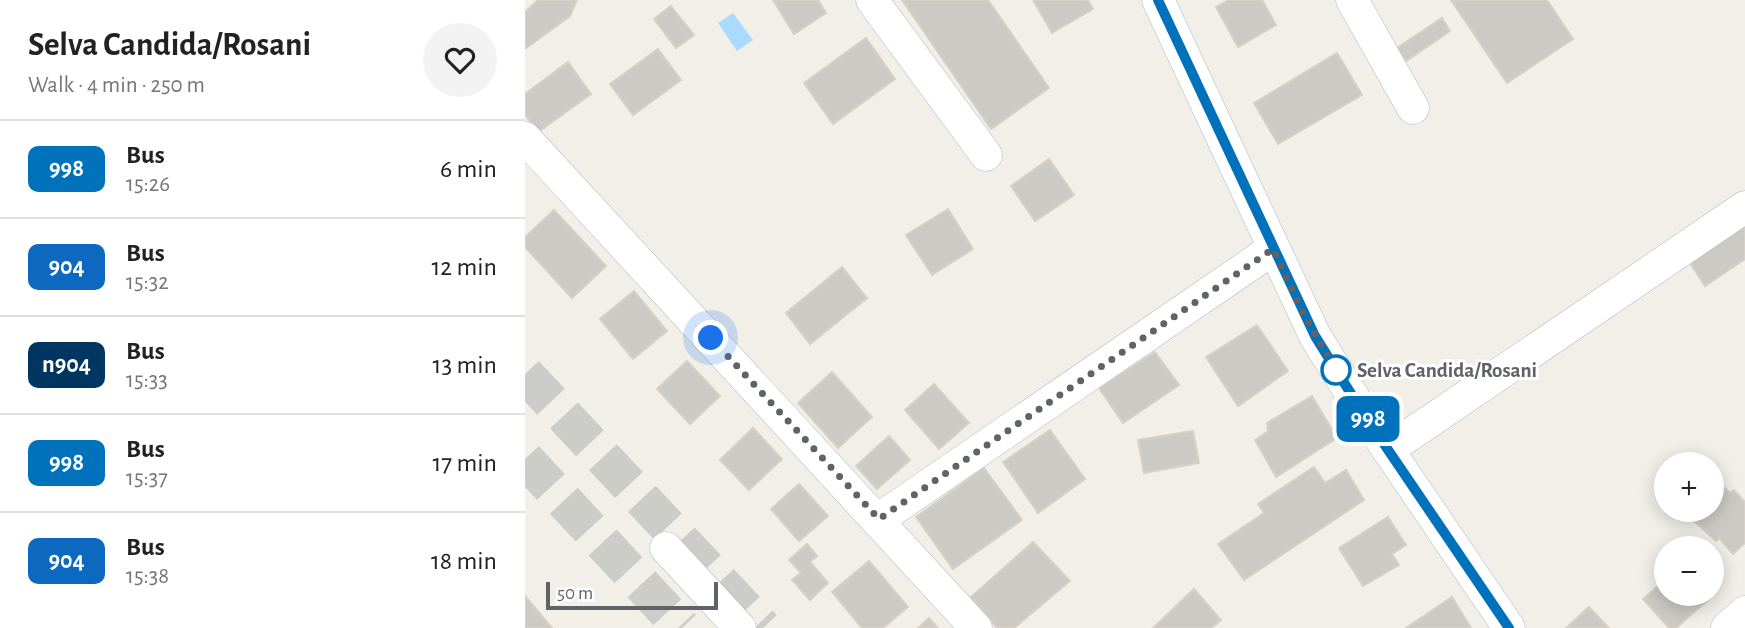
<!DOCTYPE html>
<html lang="en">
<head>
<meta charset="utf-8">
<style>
	:root { --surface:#fff; --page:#f2f2f2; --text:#222; --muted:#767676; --line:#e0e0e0 }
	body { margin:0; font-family:"Alegreya Sans",sans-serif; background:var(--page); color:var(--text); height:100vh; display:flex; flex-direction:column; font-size:26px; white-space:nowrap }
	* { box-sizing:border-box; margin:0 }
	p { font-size:23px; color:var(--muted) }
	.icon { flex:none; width:38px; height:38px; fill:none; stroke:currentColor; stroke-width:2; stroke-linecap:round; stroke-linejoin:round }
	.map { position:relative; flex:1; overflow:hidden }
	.sheet { display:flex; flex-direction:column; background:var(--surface); width:525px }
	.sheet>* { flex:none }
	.badge { padding:0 14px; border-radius:10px; font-size:24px; line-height:46px }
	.fabs { position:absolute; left:1129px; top:452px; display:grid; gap:14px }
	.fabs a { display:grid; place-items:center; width:70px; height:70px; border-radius:50%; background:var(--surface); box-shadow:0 4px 18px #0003; font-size:35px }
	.scale { position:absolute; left:21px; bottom:18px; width:172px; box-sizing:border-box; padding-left:7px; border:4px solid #5f6368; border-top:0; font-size:19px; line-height:24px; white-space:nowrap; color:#5f6368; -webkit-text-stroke:5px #fff; paint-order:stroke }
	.you { position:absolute; width:35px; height:35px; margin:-18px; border:5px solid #fff; border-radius:50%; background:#1a73e8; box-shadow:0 0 0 10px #1a73e833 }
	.map>.badge { position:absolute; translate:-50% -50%; box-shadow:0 0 0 4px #fff }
	.round { display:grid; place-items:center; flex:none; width:74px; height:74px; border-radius:37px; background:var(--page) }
	.head { display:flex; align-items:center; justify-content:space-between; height:119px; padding:0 28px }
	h1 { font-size:33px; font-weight:700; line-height:52px }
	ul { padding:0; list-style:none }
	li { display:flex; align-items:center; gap:21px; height:98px; padding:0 28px; border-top:2px solid var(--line) }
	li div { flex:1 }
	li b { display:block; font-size:26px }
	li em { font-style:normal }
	li .badge { min-width:77px; font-weight:700; text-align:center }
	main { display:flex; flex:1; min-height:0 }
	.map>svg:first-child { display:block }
	.water { fill:#aadaff }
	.building { fill:#cccac5; stroke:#d6d1c6; stroke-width:2 }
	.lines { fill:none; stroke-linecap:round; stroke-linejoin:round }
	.highway-tunnel { stroke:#ccccc8; stroke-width:38; stroke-dasharray:38 19; stroke-linecap:butt }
	.minor-casing { stroke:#b5b8bc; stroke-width:33 }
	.minor { stroke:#fff; stroke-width:32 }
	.line-casing { stroke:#fff; stroke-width:16 }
	.line { stroke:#0072bc; stroke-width:10 }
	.walk { stroke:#5f6368; stroke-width:7; stroke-dasharray:0 12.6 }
	.stop-dot { fill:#fff; stroke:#0072bc; stroke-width:3.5 }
	.labels { text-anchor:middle; stroke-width:6; stroke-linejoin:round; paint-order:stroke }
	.stop-label { font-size:21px; font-weight:bold; fill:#5f6368; stroke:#fff; text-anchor:start }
</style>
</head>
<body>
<main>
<section class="sheet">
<div class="head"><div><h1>Selva Candida/Rosani</h1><p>Walk · 4 min · 250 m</p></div><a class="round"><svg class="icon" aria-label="heart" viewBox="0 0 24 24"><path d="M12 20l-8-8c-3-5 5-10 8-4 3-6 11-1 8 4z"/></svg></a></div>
<ul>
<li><span class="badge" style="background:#0072bc;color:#fff">998</span><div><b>Bus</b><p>15:26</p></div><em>6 min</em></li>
<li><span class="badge" style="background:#0c69bf;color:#fff">904</span><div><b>Bus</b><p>15:32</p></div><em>12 min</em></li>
<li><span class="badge" style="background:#00365f;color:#fff">n904</span><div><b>Bus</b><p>15:33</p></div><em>13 min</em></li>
<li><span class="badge" style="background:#0072bc;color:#fff">998</span><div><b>Bus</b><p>15:37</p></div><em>17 min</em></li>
<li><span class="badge" style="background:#0c69bf;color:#fff">904</span><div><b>Bus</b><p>15:38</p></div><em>18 min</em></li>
</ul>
</section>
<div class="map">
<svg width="1220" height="628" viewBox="0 0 1220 628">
	<rect width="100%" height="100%" fill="#f1efe8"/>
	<path class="water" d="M 208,13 L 228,40 L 212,51 L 193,23 Z"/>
	<path class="building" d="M 13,0 L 52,0 L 45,16 L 0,49 L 0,12 Z
		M 248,0 L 293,0 L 301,13 L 269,34 Z
		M 377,0 L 463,0 L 524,88 L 466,129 Z
		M 508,0 L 563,0 L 568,9 L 527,33 Z
		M 704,0 L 737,0 L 751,25 L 713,47 L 691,7 Z
		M 926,0 L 1022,0 L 1048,39 L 982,83 Z
		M 146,6 L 169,35 L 151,48 L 129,19 Z
		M 917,18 L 925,31 L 881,61 L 872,48 Z
		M 341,38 L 370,79 L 308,124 L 279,83 Z
		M 133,49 L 156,80 L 108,115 L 85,84 Z
		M 812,53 L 837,95 L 753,144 L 729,103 Z
		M 43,62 L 66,94 L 13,132 L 0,115 L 0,94 Z
		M 524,159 L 549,195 L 510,221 L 486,186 Z
		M 423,209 L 448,249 L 407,275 L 381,235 Z
		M 29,210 L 81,266 L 47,298 L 0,247 L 0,237 Z
		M 1220,211 L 1220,259 L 1180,286 L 1158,252 Z
		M 317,267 L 342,298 L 285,344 L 261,313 Z
		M 109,291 L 142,331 L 108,359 L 75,319 Z
		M 732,325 L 763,371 L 713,406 L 681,357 Z
		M 630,352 L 654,385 L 598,423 L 574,388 Z
		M 162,361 L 195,396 L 165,424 L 132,389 Z
		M 307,372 L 347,417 L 313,448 L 273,403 Z
		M 409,384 L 444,423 L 414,449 L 380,410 Z
		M 787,396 L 812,438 L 751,477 L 730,440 L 743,431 L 742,423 Z
		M 228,428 L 257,459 L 224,490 L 195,460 Z
		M 525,430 L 560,479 L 513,513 L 478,462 Z
		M 668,431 L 674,463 L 619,473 L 613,440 Z
		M 364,436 L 385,460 L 352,489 L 331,466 Z
		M 789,467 L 800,483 L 821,470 L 839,500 L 719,580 L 693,544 L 739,513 L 733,504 Z
		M 459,468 L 497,520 L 428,569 L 391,517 Z
		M 1193,480 L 1205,493 L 1209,490 L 1220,502 L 1220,543 L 1208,554 L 1194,538 L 1191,541 L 1159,512 L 1186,509 L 1186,486 Z
		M 274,484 L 303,516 L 274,541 L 246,509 Z
		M 863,517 L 881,545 L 867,554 L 874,565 L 838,586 L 814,548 Z
		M 508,542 L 545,581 L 489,628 L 472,628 L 446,597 Z
		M 282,544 L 292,556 L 285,562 L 303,583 L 285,600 L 267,580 L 276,573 L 264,560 Z
		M 344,561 L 383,607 L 358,628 L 337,628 L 307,592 Z
		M 1141,579 L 1141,593 L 1179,593 L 1184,599 L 1151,628 L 1144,628 L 1118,599 Z
		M 669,589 L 696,620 L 686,628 L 628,628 Z
		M 0,596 L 27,628 L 0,628 Z
		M 927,597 L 946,628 L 881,628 Z
		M 1064,607 L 1084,628 L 1041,628 Z
		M 404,618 L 413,628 L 393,628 Z"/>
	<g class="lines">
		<path class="highway-tunnel" d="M 0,374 L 238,628
			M 0,459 L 157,628"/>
		<defs>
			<path id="minor" d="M 347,0 L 461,155
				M 633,0 L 790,336 L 838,413 L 984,628
				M 827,0 L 888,108
				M 0,138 L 451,628
				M 864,449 L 1220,207
				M 354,519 L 748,249
				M 141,548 L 215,628
				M 1202,628 L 1220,612"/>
		</defs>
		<use href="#minor" class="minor-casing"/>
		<use href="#minor" class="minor"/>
	</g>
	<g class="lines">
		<defs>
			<path id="line" d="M 633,0 L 790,336 L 838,413 L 984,628"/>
		</defs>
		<use href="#line" class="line-casing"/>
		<use href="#line" class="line"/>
		<path class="walk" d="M 186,338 L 354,519 L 748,249 L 779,315 L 811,370"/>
	</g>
	<circle class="stop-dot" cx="811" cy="370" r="14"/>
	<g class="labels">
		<g class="stop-label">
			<text x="832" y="377">Selva Candida/Rosani</text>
		</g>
	</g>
</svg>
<div class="fabs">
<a>+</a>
<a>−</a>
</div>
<div class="scale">50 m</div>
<div class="you" style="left:186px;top:338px"></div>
<b class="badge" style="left:843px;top:419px;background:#0072bc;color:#fff">998</b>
</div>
</main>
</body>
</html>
